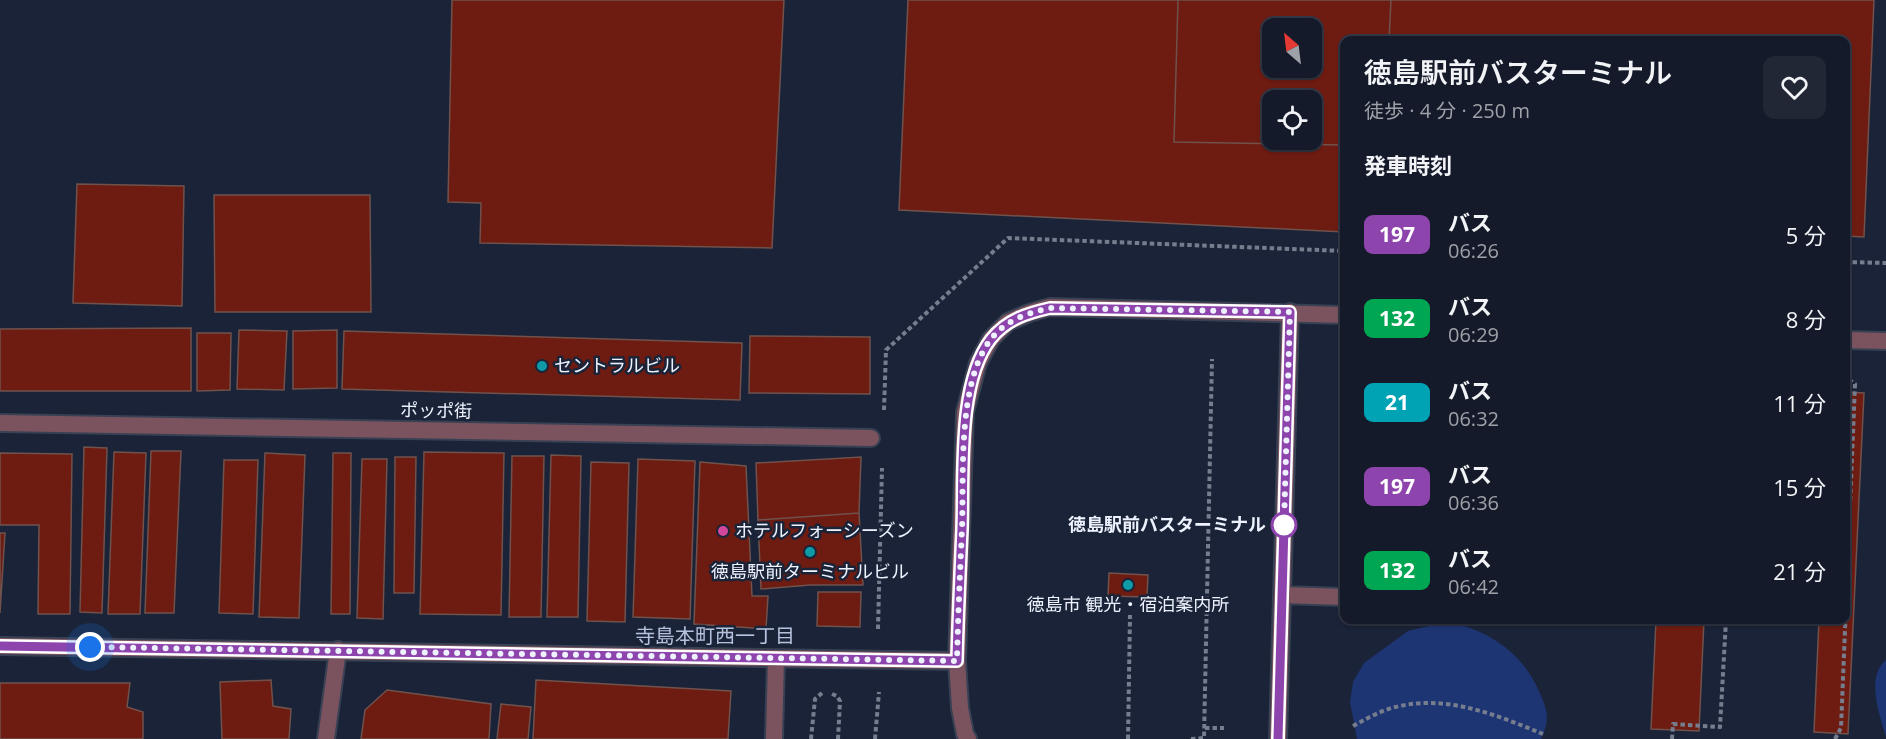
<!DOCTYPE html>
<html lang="ja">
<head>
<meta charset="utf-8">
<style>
	:root { --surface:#141a29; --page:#212735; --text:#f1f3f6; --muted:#9da1a8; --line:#333846 }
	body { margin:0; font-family:"Open Sans","Noto Sans JP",sans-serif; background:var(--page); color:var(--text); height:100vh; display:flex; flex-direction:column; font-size:22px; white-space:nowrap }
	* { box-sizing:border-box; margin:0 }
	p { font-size:20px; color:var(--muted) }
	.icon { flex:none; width:33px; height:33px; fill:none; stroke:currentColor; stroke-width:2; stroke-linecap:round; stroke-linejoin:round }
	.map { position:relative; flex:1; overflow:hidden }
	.sheet { position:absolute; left:1340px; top:36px; width:510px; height:588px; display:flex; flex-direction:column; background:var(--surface); border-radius:12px; box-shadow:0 2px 4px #0004,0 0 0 2px var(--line) }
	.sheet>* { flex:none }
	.badge { padding:0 12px; border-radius:9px; font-size:21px; line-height:39px }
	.needle { width:39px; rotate:332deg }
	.buttons { position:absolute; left:1262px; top:18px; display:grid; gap:12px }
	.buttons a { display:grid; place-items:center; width:60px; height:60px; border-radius:12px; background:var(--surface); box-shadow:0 2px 4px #0004,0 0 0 2px var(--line); font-size:30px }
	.you { position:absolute; width:30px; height:30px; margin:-15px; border:4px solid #fff; border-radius:50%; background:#1a73e8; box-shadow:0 0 0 9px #1a73e833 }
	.map>.badge { position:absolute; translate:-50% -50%; box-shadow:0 0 0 3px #fff }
	h2 { padding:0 24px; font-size:22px; line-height:54px }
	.round { display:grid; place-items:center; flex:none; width:63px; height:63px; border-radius:12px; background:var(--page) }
	.summary { display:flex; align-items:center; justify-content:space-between; height:102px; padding:0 24px }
	h1 { font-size:28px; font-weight:600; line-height:45px }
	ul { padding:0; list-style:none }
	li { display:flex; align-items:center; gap:18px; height:84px; padding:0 24px }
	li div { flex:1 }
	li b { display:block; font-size:22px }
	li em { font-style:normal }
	li .badge { min-width:66px; font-weight:700; text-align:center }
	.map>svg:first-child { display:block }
	.green { fill:#1e3573 }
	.building { fill:#6e1b11; stroke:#70524d; stroke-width:1.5; fill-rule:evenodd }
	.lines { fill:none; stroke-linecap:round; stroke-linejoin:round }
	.service-casing { stroke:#384053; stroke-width:20 }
	.pedestrian-casing { stroke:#384053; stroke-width:20 }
	.minor-casing { stroke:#384053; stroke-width:20 }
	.tertiary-casing { stroke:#384053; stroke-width:20 }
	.path { stroke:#767d8e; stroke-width:4; stroke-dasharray:4.5 3; stroke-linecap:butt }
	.service { stroke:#7a535f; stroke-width:16 }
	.pedestrian { stroke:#7a535f; stroke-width:16 }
	.minor { stroke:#7a535f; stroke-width:16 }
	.tertiary { stroke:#7a535f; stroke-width:16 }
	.line-casing { stroke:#fff; stroke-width:14 }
	.line { stroke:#8e44ad; stroke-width:9 }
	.walk { stroke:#edf2fe; stroke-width:6; stroke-dasharray:0 10.8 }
	.culture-dot { fill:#0f9aa8; stroke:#1a2337; stroke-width:2 }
	.stop-dot { fill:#fff; stroke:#8e44ad; stroke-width:3 }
	.hotel-dot { fill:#d1479c; stroke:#1a2337; stroke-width:2 }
	.labels { text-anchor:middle; stroke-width:5; stroke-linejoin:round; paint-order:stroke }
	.poi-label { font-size:18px; fill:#edf2fe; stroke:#1a2337; text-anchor:start }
	.street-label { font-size:18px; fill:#edf2fe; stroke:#1a2337 }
	.stop-label { font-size:18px; font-weight:bold; fill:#edf2fe; stroke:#1a2337; text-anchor:end }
	.neighbourhood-label { font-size:20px; fill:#b6c2dd; stroke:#1a2337 }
</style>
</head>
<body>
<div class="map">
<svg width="1886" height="739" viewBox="0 0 1886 739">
	<rect width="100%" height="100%" fill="#1a2337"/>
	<path class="green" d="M 1461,625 C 1495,635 1523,656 1538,689 C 1547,709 1551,718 1541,739 L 1357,739 L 1350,702 L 1353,682 L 1364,663 L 1408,631 L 1429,626 Z
		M 1886,660 L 1886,737 C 1880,716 1865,677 1886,660 Z"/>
	<path class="building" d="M 452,0 L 784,0 L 772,248 L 480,243 L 481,203 L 448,202 Z
		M 908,0 L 1178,0 L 1174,142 L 1344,145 L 1344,232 L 899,210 Z
		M 1178,0 L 1391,0 L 1389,40 L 1344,40 L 1344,145 L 1174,142 ZM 1272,28 L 1311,28 L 1311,68 L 1272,68 ZM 1272,100 L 1311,100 L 1311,140 L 1272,140 Z
		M 1391,0 L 1874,0 L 1864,237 L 1845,236 L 1845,40 L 1389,40 Z
		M 77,184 L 184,186 L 182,306 L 73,303 Z
		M 214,195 L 370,195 L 371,312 L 215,312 Z
		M 191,328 L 191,391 L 0,391 L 0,329 Z
		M 239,330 L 287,331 L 284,390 L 237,389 Z
		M 337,330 L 337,388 L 293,389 L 293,331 Z
		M 344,331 L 742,343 L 740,400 L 342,389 Z
		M 197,333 L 231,333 L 230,390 L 197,391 Z
		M 750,336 L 870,337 L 870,394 L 749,393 Z
		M 1845,392 L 1864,393 L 1848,734 L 1814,732 L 1819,620 L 1845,620 Z
		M 84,447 L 107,448 L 102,613 L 80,612 Z
		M 151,451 L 181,451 L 174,613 L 145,613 Z
		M 114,452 L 146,453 L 140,614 L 108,614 Z
		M 424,452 L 504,453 L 501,615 L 420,614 Z
		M 0,453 L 72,454 L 70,614 L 38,614 L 39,525 L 0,525 Z
		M 265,453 L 305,455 L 299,618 L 259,617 Z
		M 333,453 L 351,453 L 350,614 L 331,614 Z
		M 551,455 L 581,456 L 578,617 L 547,617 Z
		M 512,456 L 544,456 L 541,617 L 509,617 Z
		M 395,457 L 416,457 L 414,593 L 394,593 Z
		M 861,457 L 859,513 L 758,520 L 756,463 Z
		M 362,459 L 387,459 L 383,619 L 357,618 Z
		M 638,459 L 695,461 L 690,619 L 633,617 Z
		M 224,460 L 258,460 L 253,614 L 219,613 Z
		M 591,462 L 629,463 L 625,622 L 587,621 Z
		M 700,462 L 746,466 L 752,596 L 768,596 L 766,629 L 694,624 Z
		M 859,513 L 863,585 L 810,585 L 761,589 L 758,520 Z
		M 0,533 L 5,533 L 0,613 Z
		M 1109,573 L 1148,575 L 1147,597 L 1108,596 Z
		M 818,592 L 861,592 L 860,627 L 817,626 Z
		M 1656,620 L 1704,620 L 1699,731 L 1651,729 Z
		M 271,680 L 273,706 L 291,709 L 289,739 L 222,739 L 220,682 Z
		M 536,680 L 731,691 L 728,739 L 533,739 Z
		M 0,683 L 130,683 L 127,707 L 143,712 L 143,739 L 0,739 Z
		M 387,690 L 491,704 L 489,739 L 361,739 L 365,710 Z
		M 501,704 L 531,707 L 528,739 L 497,739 Z"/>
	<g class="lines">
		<defs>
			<path id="service" d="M 1283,595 L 1344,597
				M 1278,739 L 1290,312"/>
			<path id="pedestrian" d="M 0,423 L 871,438"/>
			<path id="minor" d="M 0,646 L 957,661
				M 774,739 L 776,658"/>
			<path id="tertiary" d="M 1845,340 L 1886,341
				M 326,739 L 338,650
				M 968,739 L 965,734 L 960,708 L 957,661 L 965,412 L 978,363 L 991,339 L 1008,322 L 1029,313 L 1050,307 L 1344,315"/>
		</defs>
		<use href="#service" class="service-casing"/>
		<use href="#pedestrian" class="pedestrian-casing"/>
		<use href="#minor" class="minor-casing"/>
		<use href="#tertiary" class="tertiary-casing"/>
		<path class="path" d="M 1845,262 L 1886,263
			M 884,410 L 886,350 L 1008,238 L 1344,251
			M 878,629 L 882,468
			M 832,694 L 837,696 L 840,701 L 838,739
			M 1353,726 C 1368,718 1383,709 1400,706 C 1449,695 1499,716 1543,734
			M 1205,728 L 1224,728
			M 811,739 L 815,699 L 822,693
			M 875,739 L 879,692
			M 1128,739 L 1130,615
			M 1191,739 L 1204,738 L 1212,359
			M 1672,739 L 1673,724 L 1720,727 L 1726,620
			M 1835,739 L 1841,728 L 1855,384 L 1845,377"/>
		<use href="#service" class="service"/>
		<use href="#pedestrian" class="pedestrian"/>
		<use href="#minor" class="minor"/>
		<use href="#tertiary" class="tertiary"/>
	</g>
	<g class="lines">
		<defs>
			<path id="line" d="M 0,646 L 957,661 C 958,617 960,573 962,529 C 964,475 957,383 991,339 C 1007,319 1028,313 1050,308 L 1290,312 L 1278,739"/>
		</defs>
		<use href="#line" class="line-casing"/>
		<use href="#line" class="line"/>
		<path class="walk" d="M 90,647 L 957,661 C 958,617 960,573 962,529 C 964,475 957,383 991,339 C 1007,319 1028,313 1050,308 L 1290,312 L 1284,525"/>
	</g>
	<g class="culture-dot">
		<circle cx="542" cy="366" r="6"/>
		<circle cx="810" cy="552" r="6"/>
		<circle cx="1128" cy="585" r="6"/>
	</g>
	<circle class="stop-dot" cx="1284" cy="525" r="12"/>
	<circle class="hotel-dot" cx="723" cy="531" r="6"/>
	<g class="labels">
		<g class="poi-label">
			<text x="554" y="372">セントラルビル</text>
			<text x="735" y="537">ホテルフォーシーズン</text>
			<text x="810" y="578" text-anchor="middle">徳島駅前ターミナルビル</text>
			<text x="1128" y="611" text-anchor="middle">徳島市 観光・宿泊案内所</text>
		</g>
		<g class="street-label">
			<text transform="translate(436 411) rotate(1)" y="6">ポッポ街</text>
		</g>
		<g class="stop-label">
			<text x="1266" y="531">徳島駅前バスターミナル</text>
		</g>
		<g class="neighbourhood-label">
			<text x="715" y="643">寺島本町西一丁目</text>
		</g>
	</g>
</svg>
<div class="buttons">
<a><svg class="needle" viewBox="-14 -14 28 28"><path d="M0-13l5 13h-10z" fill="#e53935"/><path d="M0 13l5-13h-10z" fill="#9da1a8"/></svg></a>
<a><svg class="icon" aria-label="locate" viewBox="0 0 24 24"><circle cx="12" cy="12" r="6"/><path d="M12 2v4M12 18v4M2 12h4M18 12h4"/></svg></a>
</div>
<div class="you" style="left:90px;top:647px"></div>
<section class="sheet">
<div class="summary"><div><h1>徳島駅前バスターミナル</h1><p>徒歩 · 4 分 · 250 m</p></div><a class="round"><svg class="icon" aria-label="heart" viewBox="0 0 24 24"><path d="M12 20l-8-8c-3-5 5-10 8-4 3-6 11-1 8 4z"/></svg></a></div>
<h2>発車時刻</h2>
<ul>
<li><span class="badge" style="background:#8e44ad;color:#fff">197</span><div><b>バス</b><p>06:26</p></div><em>5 分</em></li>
<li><span class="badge" style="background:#00a651;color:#fff">132</span><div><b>バス</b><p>06:29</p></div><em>8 分</em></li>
<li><span class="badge" style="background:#00a3b4;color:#fff">21</span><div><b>バス</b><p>06:32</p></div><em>11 分</em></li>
<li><span class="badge" style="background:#8e44ad;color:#fff">197</span><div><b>バス</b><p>06:36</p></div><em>15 分</em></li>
<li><span class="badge" style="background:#00a651;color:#fff">132</span><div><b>バス</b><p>06:42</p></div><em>21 分</em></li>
</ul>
</section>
</div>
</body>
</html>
